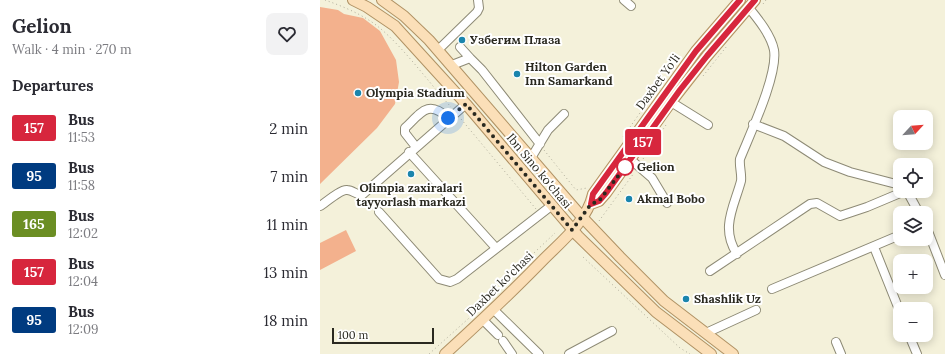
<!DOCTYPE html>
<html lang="en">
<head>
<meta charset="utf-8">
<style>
	:root { --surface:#fff; --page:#f2f2f3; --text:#2b2b33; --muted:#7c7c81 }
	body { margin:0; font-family:Lora,serif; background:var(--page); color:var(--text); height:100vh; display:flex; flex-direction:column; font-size:15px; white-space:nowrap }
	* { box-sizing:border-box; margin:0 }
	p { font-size:13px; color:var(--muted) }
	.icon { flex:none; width:22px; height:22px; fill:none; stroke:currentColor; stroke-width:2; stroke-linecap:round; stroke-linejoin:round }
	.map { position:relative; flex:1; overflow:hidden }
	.details { display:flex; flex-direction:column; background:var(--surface); width:320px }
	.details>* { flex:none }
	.badge { padding:0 8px; border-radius:3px; font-size:14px; line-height:26px }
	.needle { width:26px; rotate:64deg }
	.fabs { position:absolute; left:573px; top:110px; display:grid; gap:8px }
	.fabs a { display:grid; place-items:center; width:40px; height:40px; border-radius:8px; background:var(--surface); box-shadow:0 2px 10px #0003; font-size:20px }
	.scale { position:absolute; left:12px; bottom:10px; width:102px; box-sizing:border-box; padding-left:4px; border:2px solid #2a2920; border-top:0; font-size:11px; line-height:14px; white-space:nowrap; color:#2a2920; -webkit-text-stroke:3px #fff; paint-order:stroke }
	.you { position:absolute; width:20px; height:20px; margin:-10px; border:3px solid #fff; border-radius:50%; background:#1a73e8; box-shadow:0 0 0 6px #1a73e833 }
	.map>.badge { position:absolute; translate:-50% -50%; box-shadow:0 0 0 2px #fff }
	h2 { padding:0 12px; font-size:15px; line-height:36px }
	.round { display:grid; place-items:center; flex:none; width:42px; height:42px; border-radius:8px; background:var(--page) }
	.head { display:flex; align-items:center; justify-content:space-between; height:68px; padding:0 12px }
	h1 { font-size:19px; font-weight:700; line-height:30px }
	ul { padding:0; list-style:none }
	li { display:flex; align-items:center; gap:12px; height:48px; padding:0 12px }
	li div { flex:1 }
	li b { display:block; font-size:15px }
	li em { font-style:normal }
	li .badge { min-width:44px; font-weight:700; text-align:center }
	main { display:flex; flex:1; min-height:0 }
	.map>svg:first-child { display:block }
	.green { fill:#f3b18d }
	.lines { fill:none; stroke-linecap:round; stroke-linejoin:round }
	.minor-casing { stroke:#8d8a75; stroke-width:10 }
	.major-casing { stroke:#b09264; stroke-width:12 }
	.path { stroke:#b0ad9b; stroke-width:1; stroke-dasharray:1 3; stroke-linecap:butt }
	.minor { stroke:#fff; stroke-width:8 }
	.major { stroke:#fbdfb8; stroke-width:10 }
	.line-casing { stroke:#fff; stroke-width:9 }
	.line { stroke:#d7263d; stroke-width:6 }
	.walk { stroke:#2a2920; stroke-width:4; stroke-dasharray:0 7.2 }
	.poi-dot { fill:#1a85ad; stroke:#fff; stroke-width:1.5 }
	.stop-dot { fill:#fff; stroke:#d7263d; stroke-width:2 }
	.labels { text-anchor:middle; stroke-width:4; stroke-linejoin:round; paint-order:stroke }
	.poi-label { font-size:12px; font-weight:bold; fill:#2a2920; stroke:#fff; text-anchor:start }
	.street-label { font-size:12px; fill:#2a2920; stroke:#fff }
	.stop-label { font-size:12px; font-weight:bold; fill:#2a2920; stroke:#fff; text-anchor:start }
</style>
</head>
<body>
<main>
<section class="details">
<div class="head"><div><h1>Gelion</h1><p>Walk · 4 min · 270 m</p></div><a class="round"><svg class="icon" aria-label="heart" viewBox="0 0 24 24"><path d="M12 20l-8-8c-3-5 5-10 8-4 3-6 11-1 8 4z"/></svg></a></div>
<h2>Departures</h2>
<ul>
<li><span class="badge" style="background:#d7263d;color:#fff">157</span><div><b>Bus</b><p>11:53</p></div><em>2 min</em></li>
<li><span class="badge" style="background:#003b80;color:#fff">95</span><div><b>Bus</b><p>11:58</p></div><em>7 min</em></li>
<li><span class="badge" style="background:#6b8e23;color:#fff">165</span><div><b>Bus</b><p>12:02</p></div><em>11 min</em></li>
<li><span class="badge" style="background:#d7263d;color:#fff">157</span><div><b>Bus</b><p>12:04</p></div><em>13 min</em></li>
<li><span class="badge" style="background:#003b80;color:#fff">95</span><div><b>Bus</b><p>12:09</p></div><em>18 min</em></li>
</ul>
</section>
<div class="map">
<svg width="625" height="354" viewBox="0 0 625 354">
	<rect width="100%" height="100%" fill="#f4f1da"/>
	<path class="green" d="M 0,7 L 18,10 L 24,14 L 43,18 L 60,31 L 76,60 L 79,82 L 75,104 L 57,128 L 0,184 Z
		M 26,230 L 36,251 L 0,270 L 0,243 Z"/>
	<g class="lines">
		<defs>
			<path id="minor" d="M 304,0 L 311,6
				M 140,47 L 150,58
				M 118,50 L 157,12 L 159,8 L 158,0
				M 132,65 L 150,58 L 162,70 L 220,144
				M 351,102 L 388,125
				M 433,124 L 464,136 L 504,162 L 530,172 L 580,185
				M 96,147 L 85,133 L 85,128 C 101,113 108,99 128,118
				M 89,152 L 176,248
				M 211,158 L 228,130 L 244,114
				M 310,159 L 332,178 L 347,203
				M 587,191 L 599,213
				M 0,206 C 5,203 21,189 27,190 C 33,190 36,195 42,195 L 146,104
				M 59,212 L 119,279 L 130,282 L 137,279 L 231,206
				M 606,226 L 625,275
				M 554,247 L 580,312
				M 417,254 C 400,228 414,207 421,181 C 422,174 419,166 420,159 C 430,134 458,75 454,50 C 451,35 438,19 429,8
				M 390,271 L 490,204 L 497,203 L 520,216 L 547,207 L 585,191
				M 452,289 L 580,235
				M 174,310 L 219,354
				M 163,320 L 178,335
				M 386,333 L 436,310
				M 589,335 L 597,354
				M 183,341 L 192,354
				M 516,342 L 521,354
				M 249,354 L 292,331"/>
			<path id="major" d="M 33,0 L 47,7 L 75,26 L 146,104 L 258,236 L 336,312 L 391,354
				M 62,0 L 84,16 L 109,40 L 262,217 L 300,257 L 344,301 L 413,354
				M 271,204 L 279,201 L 286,193 L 351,102 L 387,56 L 435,0
				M 125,354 C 159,323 192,292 224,259 C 243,240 267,221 273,194 L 376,51 L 420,0"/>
		</defs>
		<use href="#minor" class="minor-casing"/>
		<use href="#major" class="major-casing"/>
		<path class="path" d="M 5,0 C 19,5 34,11 47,19 C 75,35 108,82 131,107
			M 443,4 L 446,0
			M 383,76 L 407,46
			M 141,119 L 216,209
			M 303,137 L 336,90
			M 224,150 L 256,190 L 267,188
			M 323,159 L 346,125
			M 279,221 L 314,173
			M 263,257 L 360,348 L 370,354
			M 182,288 L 196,270 L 235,233
			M 109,354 L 177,293"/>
		<use href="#minor" class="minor"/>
		<use href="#major" class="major"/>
	</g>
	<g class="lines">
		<defs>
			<path id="line" d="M 420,0 L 376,51 L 273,194 L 271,204 L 279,201 L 286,193 L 360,90 L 387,56 L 435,0"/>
		</defs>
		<use href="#line" class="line-casing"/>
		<use href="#line" class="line"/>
		<path class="walk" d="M 128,118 L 146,104 L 252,230 L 271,204 L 279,201 L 305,167"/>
	</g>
	<g class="poi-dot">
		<circle cx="142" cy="40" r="4"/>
		<circle cx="197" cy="74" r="4"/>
		<circle cx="38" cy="93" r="4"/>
		<circle cx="91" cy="174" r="4"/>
		<circle cx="309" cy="199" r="4"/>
		<circle cx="366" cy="299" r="4"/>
	</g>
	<circle class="stop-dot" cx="305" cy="167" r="8"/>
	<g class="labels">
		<g class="poi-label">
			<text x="150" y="44">Узбегим Плаза</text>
			<text x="205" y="71">Hilton Garden<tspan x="205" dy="14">Inn Samarkand</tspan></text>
			<text x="46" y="97">Olympia Stadium</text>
			<text x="91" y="192" text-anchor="middle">Olimpia zaxiralari<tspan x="91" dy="14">tayyorlash markazi</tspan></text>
			<text x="317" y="203">Akmal Bobo</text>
			<text x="374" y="303">Shashlik Uz</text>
		</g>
		<g class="street-label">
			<text transform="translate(338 82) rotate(-54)" y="4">Daxbet Yo'li</text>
			<text transform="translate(219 171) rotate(50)" y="4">Ibn Sino ko'chasi</text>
			<text transform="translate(180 284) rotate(-44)" y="4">Daxbet ko'chasi</text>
		</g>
		<g class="stop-label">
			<text x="317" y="171">Gelion</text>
		</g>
	</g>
</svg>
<div class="fabs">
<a><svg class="needle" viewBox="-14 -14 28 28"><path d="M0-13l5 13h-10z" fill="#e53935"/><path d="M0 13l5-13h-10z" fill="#7c7c81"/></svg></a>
<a><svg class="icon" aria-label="locate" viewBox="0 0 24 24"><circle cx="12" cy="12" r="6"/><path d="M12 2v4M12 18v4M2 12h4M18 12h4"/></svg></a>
<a><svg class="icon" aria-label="layers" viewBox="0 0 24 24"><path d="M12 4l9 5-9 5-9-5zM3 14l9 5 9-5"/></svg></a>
<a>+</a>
<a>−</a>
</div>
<div class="scale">100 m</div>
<div class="you" style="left:128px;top:118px"></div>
<b class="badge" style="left:323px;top:142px;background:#d7263d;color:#fff">157</b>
</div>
</main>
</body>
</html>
